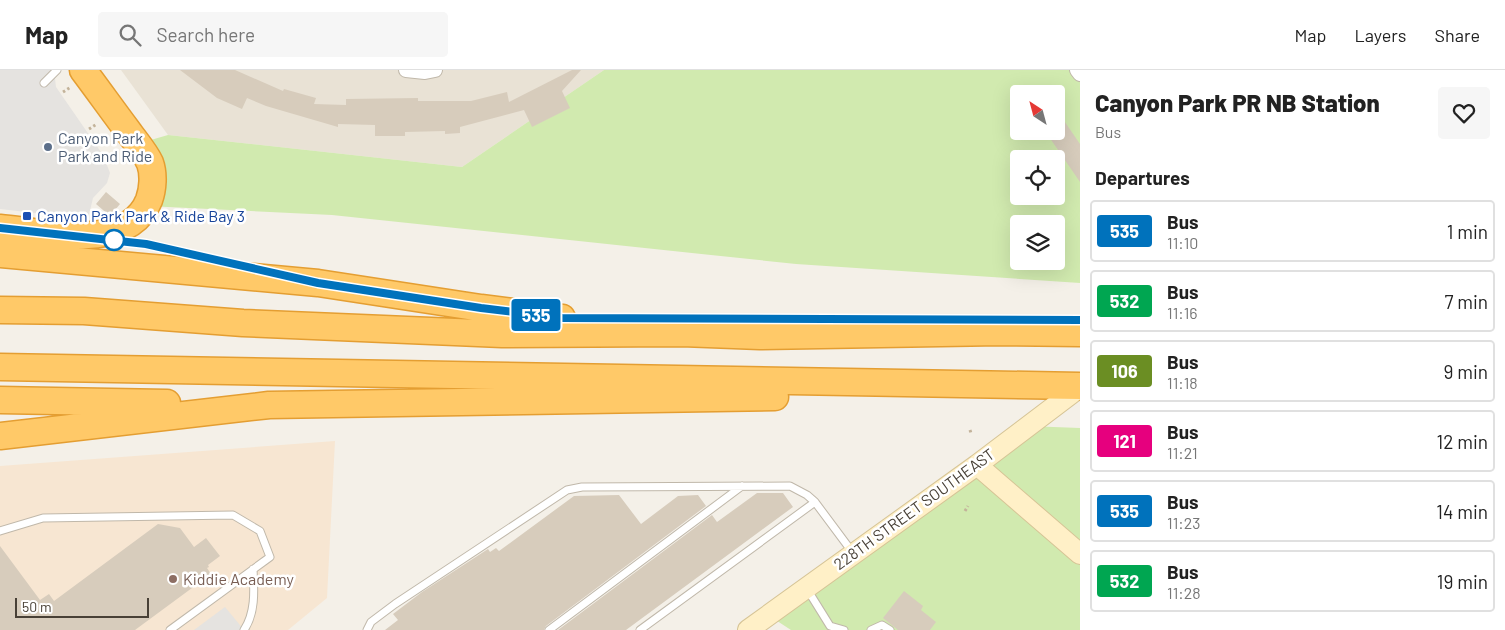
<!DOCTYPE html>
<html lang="en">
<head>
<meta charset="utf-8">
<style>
	:root { --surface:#fff; --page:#f6f6f6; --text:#222; --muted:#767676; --line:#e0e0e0 }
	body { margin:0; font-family:Barlow,sans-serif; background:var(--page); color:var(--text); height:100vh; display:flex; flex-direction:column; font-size:19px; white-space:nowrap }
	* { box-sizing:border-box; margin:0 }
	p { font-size:16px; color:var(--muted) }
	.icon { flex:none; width:28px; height:28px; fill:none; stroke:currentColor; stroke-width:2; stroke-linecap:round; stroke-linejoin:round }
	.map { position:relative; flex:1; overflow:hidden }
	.drawer { display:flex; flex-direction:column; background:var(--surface); width:425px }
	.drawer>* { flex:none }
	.badge { padding:0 10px; border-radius:4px; font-size:18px; line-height:32px }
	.needle { width:32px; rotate:324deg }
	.fabs { position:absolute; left:1010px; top:15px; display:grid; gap:10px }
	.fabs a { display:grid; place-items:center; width:55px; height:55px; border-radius:5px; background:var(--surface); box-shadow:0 5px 20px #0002; font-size:25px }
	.scale { position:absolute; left:15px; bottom:12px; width:134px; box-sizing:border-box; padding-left:5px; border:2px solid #484036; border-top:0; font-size:14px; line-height:18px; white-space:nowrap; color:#484036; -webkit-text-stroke:4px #fff; paint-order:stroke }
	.map>.badge { position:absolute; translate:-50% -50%; box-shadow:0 0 0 2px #fff }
	h2 { padding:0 15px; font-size:19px; line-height:45px }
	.round { display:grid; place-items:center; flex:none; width:52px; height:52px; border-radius:5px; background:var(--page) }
	.overview { display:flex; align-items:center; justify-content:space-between; height:85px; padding:0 15px }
	h1 { font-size:24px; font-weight:800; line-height:38px }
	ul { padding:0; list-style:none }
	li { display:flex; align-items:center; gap:15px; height:62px; margin:0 10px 8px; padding:0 5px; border:2px solid var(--line); border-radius:5px }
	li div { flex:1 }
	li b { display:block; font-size:19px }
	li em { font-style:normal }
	li .badge { min-width:55px; font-weight:700; text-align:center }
	header { display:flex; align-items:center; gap:30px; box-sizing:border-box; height:70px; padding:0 25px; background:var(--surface); border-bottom:1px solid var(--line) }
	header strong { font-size:24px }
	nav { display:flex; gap:28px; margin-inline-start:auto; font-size:18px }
	.search { width:350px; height:45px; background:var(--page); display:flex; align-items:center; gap:12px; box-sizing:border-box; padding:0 18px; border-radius:5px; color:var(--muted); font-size:19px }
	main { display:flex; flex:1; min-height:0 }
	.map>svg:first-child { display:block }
	.residential { fill:#e9e2d5 }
	.commercial { fill:#f7e6d2 }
	.green { fill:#d1eaaf; fill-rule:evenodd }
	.parking { fill:#e5e3e0 }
	.building { fill:#d7ccbc }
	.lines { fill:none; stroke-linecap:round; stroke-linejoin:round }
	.lane-casing { stroke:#c0b8aa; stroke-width:9 }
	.street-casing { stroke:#c0b8aa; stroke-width:16 }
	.secondary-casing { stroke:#d6c496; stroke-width:22 }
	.highway-casing { stroke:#e49e32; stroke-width:29 }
	.path { stroke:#c3b39a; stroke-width:3; stroke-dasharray:2.5 2.5; stroke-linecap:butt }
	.lane { stroke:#fff; stroke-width:7 }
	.street { stroke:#fff; stroke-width:14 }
	.secondary { stroke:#fff0c7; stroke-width:20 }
	.highway { stroke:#ffc968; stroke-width:26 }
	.line-casing { stroke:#fff; stroke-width:11 }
	.line { stroke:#0072bc; stroke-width:8 }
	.service-dot { fill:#5c6f8a; stroke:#fff; stroke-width:2 }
	.transit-dot { fill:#1a4fb4; stroke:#fff; stroke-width:2 }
	.stop-dot { fill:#fff; stroke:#0072bc; stroke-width:2.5 }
	.education-dot { fill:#8d6e63; stroke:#fff; stroke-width:2 }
	.labels { text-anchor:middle; stroke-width:5; stroke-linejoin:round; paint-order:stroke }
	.service-label { font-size:16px; fill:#4e5e75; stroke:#fff; text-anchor:start }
	.transit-label { font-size:16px; fill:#164399; stroke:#fff; text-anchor:start }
	.street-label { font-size:16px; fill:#484036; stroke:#fff }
	.education-label { font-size:16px; fill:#785e54; stroke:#fff; text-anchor:start }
</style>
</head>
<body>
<header>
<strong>Map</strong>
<div class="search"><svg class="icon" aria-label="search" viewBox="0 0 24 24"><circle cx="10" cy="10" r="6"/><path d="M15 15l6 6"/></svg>Search here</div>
<nav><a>Map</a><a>Layers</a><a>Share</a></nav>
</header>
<main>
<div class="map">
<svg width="1080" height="560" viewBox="0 0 1080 560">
	<rect width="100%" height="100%" fill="#f4f0e8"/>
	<path class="residential" d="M 121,0 L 604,0 L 462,97 L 168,65 Z"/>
	<path class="commercial" d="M 335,371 L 327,528 L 288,560 L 0,560 L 0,396 Z"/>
	<path class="green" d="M 604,0 L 1077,0 L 1080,4 L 1080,213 L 796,194 L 332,145 L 147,136 L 137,74 L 168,65 L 462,97 ZM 1019,24 L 1056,24 L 1056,61 L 1019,61 ZM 1019,89 L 1056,89 L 1056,126 L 1019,126 ZM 1019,154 L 1056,154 L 1056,191 L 1019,191 Z
		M 1027,356 L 1080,358 L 1080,560 L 791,560 L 768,545 Z"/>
	<path class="parking" d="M 0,0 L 54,0 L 56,17 L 103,85 L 110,103 L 107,113 L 93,128 L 88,149 L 0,139 Z
		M 225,537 L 244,560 L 194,560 Z"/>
	<path class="building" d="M 180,0 L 235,0 L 283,21 L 284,19 L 316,28 L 314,34 L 346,35 L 346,29 L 418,28 L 418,31 L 471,31 L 507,22 L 509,32 L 572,0 L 581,0 L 562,21 L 570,38 L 532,57 L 524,40 L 460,57 L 460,63 L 445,64 L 445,61 L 405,62 L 405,66 L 375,66 L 375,55 L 338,54 L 338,57 L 266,36 L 247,28 L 242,39 L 217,28 Z
		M 1056,39 L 1080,74 L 1080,112 L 1045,61 L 1056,61 Z
		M 106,122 L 120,134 L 110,146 L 96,134 Z
		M 757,423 L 783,423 L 793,437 L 626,560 L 558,560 L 712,445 L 717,452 Z
		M 619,425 L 641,454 L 678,426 L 698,425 L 706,436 L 546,556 L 544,560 L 385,560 L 398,550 L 393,544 L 422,522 L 488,479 L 490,482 L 496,478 L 499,481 L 574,426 Z
		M 158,454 L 180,458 L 194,477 L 206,468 L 220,486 L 208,495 L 209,497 L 207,498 L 211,504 L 135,560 L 0,560 L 0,476 L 40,530 L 49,524 L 54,531 Z
		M 904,521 L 923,536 L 921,540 L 936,552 L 930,560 L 898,560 L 883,548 Z"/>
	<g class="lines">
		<defs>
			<path id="lane" d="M 44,13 L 57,0
				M 0,461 L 43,448 L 233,445 L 260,461 L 270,487 L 170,560
				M 807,519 L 830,556 L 844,560
				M 244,560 C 256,542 254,519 253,499
				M 367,560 L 371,552 L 395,534 L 567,420 L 582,417 L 790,416 L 807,425 L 815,432
				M 549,560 L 742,416
				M 640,560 L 815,432 L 853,483
				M 871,560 L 882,555 L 890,560"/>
			<path id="street" d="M 406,0 L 425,2 L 435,0
				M 1077,0 L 1080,4"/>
			<path id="secondary" d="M 977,395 L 1080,484
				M 748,560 L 977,395 L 1080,317"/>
			<path id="highway" d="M 0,158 C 45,162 128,183 149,130 C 153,119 154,104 150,93 C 145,82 135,71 128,61 C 113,41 98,20 83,0
				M 0,184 L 318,213 L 481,238 L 562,248
				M 0,240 L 84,241 L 243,253 L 502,264 L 682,263 L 760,266 L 1000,262 L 1080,263
				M 0,297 L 1080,316
				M 0,330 L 167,333
				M 0,366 L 269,335 L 775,327"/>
		</defs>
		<use href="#lane" class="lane-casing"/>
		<use href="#street" class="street-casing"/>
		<use href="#secondary" class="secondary-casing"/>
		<use href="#highway" class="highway-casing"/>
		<path class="path" d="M 63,22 L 71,17
			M 89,59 L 97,54
			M 970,360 L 971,363
			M 965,441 L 968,436"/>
		<use href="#lane" class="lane"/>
		<use href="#street" class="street"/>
		<use href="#secondary" class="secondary"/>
		<use href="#highway" class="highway"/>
	</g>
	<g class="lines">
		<defs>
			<path id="line" d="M 0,158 L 146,174 L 318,213 L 481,238 L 562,248 L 1080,250"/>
		</defs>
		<use href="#line" class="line-casing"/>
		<use href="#line" class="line"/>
	</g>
	<circle class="service-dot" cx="48" cy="77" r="5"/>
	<rect class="transit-dot" x="22" y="141" width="10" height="10" rx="2.5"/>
	<circle class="stop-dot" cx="114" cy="170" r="10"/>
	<circle class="education-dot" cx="173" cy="509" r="5"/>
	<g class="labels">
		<g class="service-label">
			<text x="58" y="74">Canyon Park<tspan x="58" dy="18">Park and Ride</tspan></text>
		</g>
		<g class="transit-label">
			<text x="37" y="152">Canyon Park Park &amp; Ride Bay 3</text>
		</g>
		<g class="street-label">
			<text transform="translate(914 439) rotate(-36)" y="6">228TH STREET SOUTHEAST</text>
		</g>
		<g class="education-label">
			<text x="183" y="515">Kiddie Academy</text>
		</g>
	</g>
</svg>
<div class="fabs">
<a><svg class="needle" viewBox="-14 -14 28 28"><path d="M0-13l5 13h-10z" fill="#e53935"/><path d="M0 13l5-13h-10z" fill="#767676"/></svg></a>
<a><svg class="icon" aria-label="locate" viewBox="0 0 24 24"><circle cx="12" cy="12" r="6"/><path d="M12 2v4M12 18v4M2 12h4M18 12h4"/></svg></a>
<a><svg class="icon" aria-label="layers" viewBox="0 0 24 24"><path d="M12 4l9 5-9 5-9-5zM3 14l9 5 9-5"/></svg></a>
</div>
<div class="scale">50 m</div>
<b class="badge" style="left:536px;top:245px;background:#0072bc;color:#fff">535</b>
</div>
<section class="drawer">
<div class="overview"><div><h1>Canyon Park PR NB Station</h1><p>Bus</p></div><a class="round"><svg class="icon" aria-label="heart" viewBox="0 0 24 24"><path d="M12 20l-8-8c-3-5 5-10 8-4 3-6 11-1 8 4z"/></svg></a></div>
<h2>Departures</h2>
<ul>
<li><span class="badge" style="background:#0072bc;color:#fff">535</span><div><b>Bus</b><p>11:10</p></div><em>1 min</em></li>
<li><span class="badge" style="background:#00a651;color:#fff">532</span><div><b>Bus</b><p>11:16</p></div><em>7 min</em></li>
<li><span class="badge" style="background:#6b8e23;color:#fff">106</span><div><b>Bus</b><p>11:18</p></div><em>9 min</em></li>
<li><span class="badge" style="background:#e6007e;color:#fff">121</span><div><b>Bus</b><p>11:21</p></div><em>12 min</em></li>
<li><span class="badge" style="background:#0072bc;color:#fff">535</span><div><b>Bus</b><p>11:23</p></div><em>14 min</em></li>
<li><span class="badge" style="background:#00a651;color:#fff">532</span><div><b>Bus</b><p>11:28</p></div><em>19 min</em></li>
</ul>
</section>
</main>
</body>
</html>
